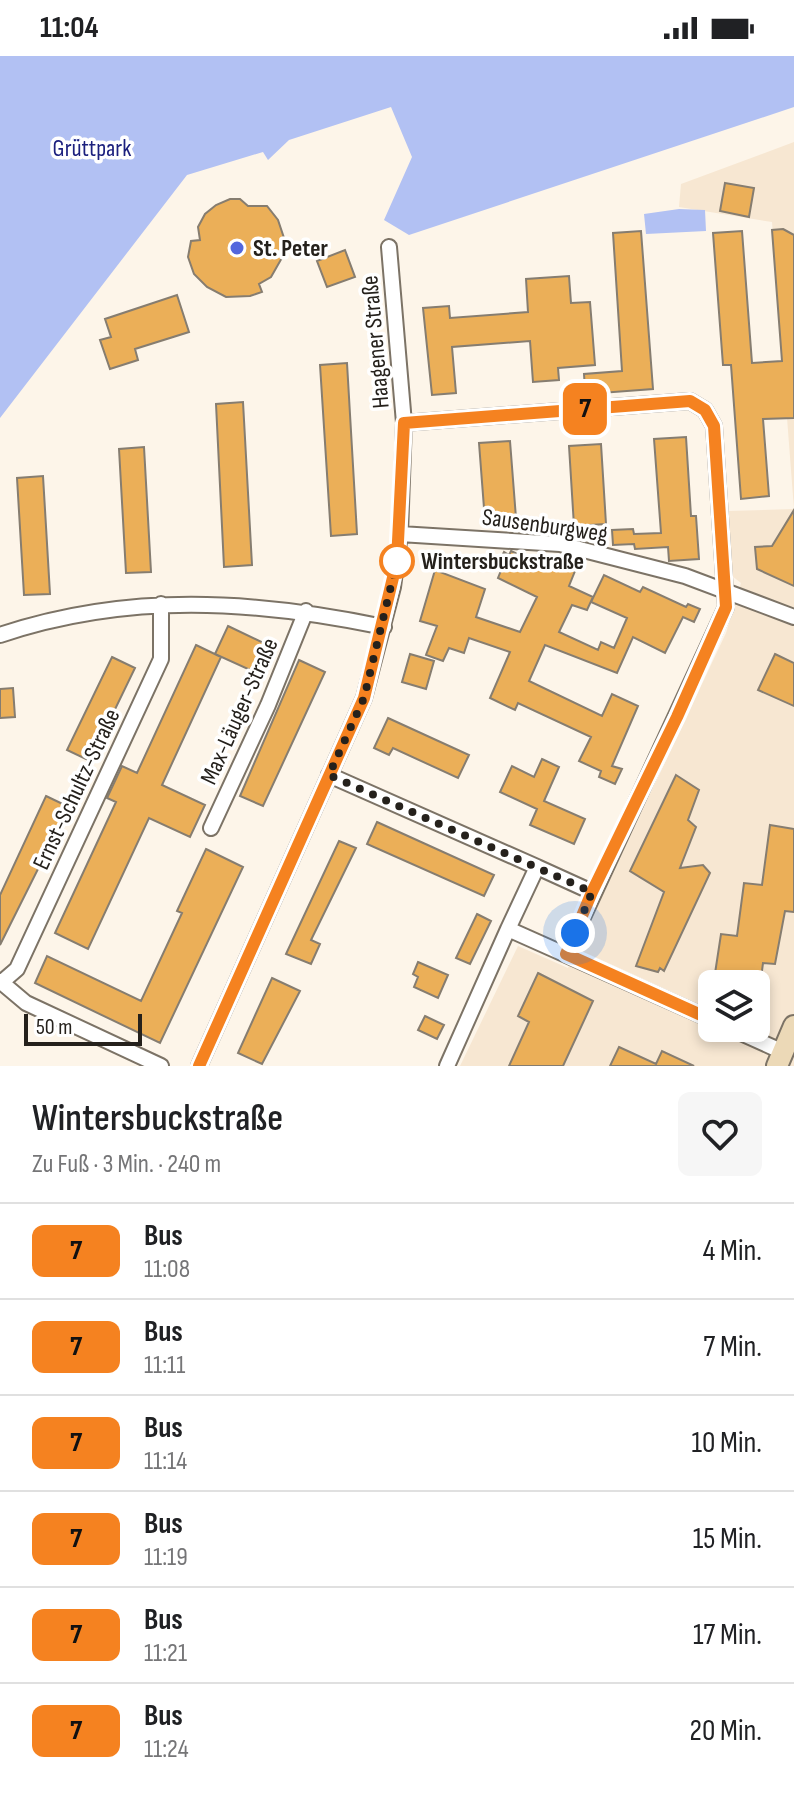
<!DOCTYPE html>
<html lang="de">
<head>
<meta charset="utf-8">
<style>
	:root { --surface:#fff; --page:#f6f6f6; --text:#202124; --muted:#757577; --line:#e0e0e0 }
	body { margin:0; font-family:"Sofia Sans Condensed",sans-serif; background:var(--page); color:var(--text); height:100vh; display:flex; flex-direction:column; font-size:30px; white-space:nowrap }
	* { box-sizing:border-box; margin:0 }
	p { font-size:26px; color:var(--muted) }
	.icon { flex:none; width:44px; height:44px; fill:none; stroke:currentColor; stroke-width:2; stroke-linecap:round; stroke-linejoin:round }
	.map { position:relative; height:1010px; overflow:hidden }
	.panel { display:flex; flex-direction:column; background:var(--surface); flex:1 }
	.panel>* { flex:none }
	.badge { padding:0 16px; border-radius:12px; font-size:28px; line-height:52px }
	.fabs { position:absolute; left:698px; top:914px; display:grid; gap:16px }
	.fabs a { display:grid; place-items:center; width:72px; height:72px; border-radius:12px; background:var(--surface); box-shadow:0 4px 12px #0003; font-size:40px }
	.scale { position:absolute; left:24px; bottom:20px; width:118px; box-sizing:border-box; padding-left:8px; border:4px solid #25211c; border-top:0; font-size:22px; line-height:28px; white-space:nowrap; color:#25211c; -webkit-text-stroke:6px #fff; paint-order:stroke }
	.you { position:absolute; width:40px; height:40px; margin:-20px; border:6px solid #fff; border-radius:50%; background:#1a73e8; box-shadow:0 0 0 12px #1a73e833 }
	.map>.badge { position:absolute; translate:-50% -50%; box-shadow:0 0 0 4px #fff }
	.round { display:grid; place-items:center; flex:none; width:84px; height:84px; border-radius:12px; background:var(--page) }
	.headline { display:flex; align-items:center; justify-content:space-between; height:136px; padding:0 32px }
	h1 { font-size:38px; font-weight:600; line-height:60px }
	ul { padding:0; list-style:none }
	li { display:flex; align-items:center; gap:24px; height:96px; padding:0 32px; border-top:2px solid var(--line) }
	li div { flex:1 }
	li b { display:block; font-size:30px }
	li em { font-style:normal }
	li .badge { min-width:88px; font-weight:700; text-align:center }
	.status { display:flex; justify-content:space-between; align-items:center; height:56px; padding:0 40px; background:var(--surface); direction:ltr }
	.status svg { height:22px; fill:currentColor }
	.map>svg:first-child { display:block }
	.built { fill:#f7e7d2; fill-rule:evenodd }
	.green { fill:#b2c1f3 }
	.building { fill:#ebaf58; stroke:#867d70; stroke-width:2 }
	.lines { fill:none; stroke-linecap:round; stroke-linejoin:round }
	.minor-casing { stroke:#7c7366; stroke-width:18 }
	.secondary-casing { stroke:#7c7366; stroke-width:24 }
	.minor { stroke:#fff; stroke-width:14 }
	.secondary { stroke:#ecd9b7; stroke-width:20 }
	.line-casing { stroke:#fff; stroke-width:18 }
	.line { stroke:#f58220; stroke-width:12 }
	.walk { stroke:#25211c; stroke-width:8; stroke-dasharray:0 14.4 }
	.poi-dot { fill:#5367dd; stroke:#fff; stroke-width:3 }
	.stop-dot { fill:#fff; stroke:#f58220; stroke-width:4 }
	.labels { text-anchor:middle; stroke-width:7; stroke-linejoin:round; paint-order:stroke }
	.park-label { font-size:24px; fill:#1c207e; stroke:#fff }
	.poi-label { font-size:24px; font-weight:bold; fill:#25211c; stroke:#fff; text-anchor:start }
	.street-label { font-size:24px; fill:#25211c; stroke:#fff }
	.stop-label { font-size:24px; font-weight:bold; fill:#25211c; stroke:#fff; text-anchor:start }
</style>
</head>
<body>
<div class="status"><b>11:04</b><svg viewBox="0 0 49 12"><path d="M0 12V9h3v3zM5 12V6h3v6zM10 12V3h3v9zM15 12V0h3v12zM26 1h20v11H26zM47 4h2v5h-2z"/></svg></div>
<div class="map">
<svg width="794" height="1010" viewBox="0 0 794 1010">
	<rect width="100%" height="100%" fill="#fdf5e9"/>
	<path class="built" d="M 794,86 L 794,1010 L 460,1010 L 518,890 L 568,912 L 726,577 L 741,527 L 732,520 L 728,455 L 794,453 L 772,166 L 679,151 L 681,128 ZM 712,928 L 756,928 L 756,972 L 712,972 Z"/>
	<path class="green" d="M 0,0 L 794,0 L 794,51 L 409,179 L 384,164 L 412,101 L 391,51 L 289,84 L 268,104 L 263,96 L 187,119 L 0,362 Z
		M 679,153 L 705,154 L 706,175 L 646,178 L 644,158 Z"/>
	<path class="building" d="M 725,127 L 754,132 L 749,161 L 720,155 Z
		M 230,143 L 240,143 L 248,150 L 267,150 L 278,164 L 284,182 L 283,200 L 271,221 L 259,228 L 262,236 L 250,240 L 226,241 L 207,231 L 194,218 L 188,201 L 191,185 L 200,184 L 198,171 L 205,158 L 216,149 Z
		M 783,173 L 794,179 L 794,362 L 763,363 L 769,440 L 741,443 L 731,309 L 723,309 L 713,177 L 742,175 L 752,307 L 782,305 L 772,174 Z
		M 641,175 L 653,333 L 601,337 L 601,333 L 585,334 L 584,318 L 622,315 L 613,177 Z
		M 345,194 L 355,221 L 327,231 L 317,205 Z
		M 569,220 L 571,247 L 590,246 L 595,309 L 558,312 L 559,324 L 533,326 L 530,285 L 452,291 L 456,337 L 432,339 L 423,252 L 449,250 L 450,262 L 528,256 L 526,223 Z
		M 177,239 L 189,276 L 135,293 L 138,304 L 110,313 L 100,284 L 111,281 L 105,263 Z
		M 347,307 L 357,478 L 331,480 L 320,309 Z
		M 243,346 L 252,509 L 224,511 L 216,348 Z
		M 686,381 L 691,460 L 696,460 L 699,503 L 669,505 L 668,491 L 635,493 L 634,488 L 613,489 L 612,474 L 633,473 L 634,478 L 661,477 L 654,383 Z
		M 510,385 L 516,462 L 485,465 L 479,387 Z
		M 601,388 L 606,468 L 574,470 L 569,390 Z
		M 144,391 L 151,516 L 126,517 L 119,393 Z
		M 43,420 L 50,538 L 24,539 L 17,422 Z
		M 794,454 L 794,530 L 757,513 L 755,491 L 772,490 Z
		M 511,495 L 541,509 L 545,501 L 575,515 L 569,530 L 593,541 L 587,554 L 572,549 L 559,576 L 598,594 L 601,586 L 614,592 L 627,562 L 591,546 L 604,519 L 640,536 L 643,531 L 686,551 L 688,548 L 700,553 L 694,566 L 683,561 L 665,597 L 633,581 L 617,617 L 545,589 L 529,625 L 602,660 L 612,638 L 638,650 L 612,710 L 622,713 L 615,728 L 599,721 L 601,715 L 579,705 L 591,681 L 518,647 L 515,654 L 490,642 L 510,596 L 469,582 L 464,597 L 449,592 L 443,605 L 426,599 L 437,570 L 420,565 L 435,514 L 485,533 L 476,561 L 520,576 L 537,541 L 498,522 L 502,512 L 497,510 L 504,496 L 509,499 Z
		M 228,570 L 272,591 L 259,618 L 215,598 Z
		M 196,589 L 221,601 L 162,729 L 205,749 L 190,781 L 149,762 L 88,893 L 55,877 L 116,746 L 107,742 L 122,710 L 137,717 Z
		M 410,598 L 434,605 L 426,633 L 402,626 Z
		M 775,598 L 794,607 L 794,650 L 758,634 Z
		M 112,601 L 135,612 L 90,705 L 67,694 Z
		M 299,604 L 325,616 L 263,750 L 240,740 Z
		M 13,632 L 15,661 L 0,662 L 0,633 Z
		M 388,662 L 469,699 L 458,722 L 393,692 L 389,699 L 374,692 Z
		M 542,703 L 559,711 L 544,745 L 585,763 L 574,788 L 530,769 L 537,753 L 500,736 L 512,710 L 534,721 Z
		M 676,719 L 699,734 L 688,764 L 696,771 L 680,812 L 703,809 L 710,817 L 664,915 L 660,912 L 658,916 L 636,910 L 664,836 L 630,815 Z
		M 46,740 L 69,751 L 0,889 L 0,839 Z
		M 377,766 L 494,819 L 484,840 L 367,788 Z
		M 770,769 L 794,773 L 794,856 L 785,855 L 775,908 L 763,907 L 760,930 L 714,924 L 721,878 L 737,880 L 744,827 L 762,829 Z
		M 339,785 L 356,792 L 311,884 L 320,888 L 311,908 L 286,898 Z
		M 206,793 L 243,811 L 160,987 L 35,927 L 47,900 L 141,945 L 182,857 L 177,855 Z
		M 477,858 L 491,865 L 470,908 L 456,902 Z
		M 418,906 L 448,919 L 438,942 L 414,931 L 418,921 L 413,918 Z
		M 538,917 L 593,945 L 563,1010 L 509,1010 L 529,966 L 518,960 Z
		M 272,922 L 300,935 L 262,1008 L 238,997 Z
		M 425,960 L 444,969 L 437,983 L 418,974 Z
		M 619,991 L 656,1008 L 662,995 L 694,1010 L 610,1010 Z"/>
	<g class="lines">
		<defs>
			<path id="minor" d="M 404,367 L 690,345 L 705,354 L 714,370 L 726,551 L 566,898
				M 400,478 L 560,488 L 685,520 L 794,561
				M 0,579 C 128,536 254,544 384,571
				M 329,719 L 537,811
				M 211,772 L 268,649 L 306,555
				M 592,836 L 537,811 L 508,873 L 712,964
				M 0,925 L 26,947 L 161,1010
				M 2,926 L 17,913 L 161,603 L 161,548
				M 730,972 L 783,996
				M 199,1010 L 364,642 L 393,531 L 400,478 L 404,367 L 389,191
				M 447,1010 L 508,873"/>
			<path id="secondary" d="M 777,1010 L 794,970"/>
		</defs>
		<use href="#minor" class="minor-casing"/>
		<use href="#secondary" class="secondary-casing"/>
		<use href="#minor" class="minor"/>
		<use href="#secondary" class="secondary"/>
	</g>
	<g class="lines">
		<defs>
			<path id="line" d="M 199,1010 L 364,642 L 397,505 L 404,367 L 690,345 L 705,354 L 714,370 L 726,551 L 677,661 L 592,836 L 566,898 L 712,964"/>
		</defs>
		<use href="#line" class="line-casing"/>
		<use href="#line" class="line"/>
		<path class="walk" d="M 397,505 L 364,642 L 329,719 L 592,836 L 575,877"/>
	</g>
	<circle class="poi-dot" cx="237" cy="192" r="8"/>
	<circle class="stop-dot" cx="397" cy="505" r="16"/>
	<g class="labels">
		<g class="park-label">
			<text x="92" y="100">Grüttpark</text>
		</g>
		<g class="poi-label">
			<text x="253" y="200">St. Peter</text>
		</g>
		<g class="street-label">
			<text transform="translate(375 286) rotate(-95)" y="8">Haagener Straße</text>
			<text transform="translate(545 469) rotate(8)" y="8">Sausenburgweg</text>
			<text transform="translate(239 655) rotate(-66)" y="8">Max-Läuger-Straße</text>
			<text transform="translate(76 733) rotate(-65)" y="8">Ernst-Schultz-Straße</text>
		</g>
		<g class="stop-label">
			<text x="421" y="513">Wintersbuckstraße</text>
		</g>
	</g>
</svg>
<div class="fabs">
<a><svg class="icon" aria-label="layers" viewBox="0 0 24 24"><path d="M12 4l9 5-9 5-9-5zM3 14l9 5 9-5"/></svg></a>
</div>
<div class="scale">50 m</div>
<div class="you" style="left:575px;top:877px"></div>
<b class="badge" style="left:585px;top:353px;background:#f58220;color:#111">7</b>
</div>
<section class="panel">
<div class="headline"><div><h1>Wintersbuckstraße</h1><p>Zu Fuß · 3 Min. · 240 m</p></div><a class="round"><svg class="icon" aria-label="heart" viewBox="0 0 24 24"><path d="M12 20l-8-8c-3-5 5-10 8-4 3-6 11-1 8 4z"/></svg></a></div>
<ul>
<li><span class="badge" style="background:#f58220;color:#111">7</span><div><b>Bus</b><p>11:08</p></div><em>4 Min.</em></li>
<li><span class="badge" style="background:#f58220;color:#111">7</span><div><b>Bus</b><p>11:11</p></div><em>7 Min.</em></li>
<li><span class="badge" style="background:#f58220;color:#111">7</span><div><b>Bus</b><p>11:14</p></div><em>10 Min.</em></li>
<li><span class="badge" style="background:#f58220;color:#111">7</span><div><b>Bus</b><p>11:19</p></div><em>15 Min.</em></li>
<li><span class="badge" style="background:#f58220;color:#111">7</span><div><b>Bus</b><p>11:21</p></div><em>17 Min.</em></li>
<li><span class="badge" style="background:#f58220;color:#111">7</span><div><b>Bus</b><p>11:24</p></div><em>20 Min.</em></li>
</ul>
</section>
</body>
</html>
